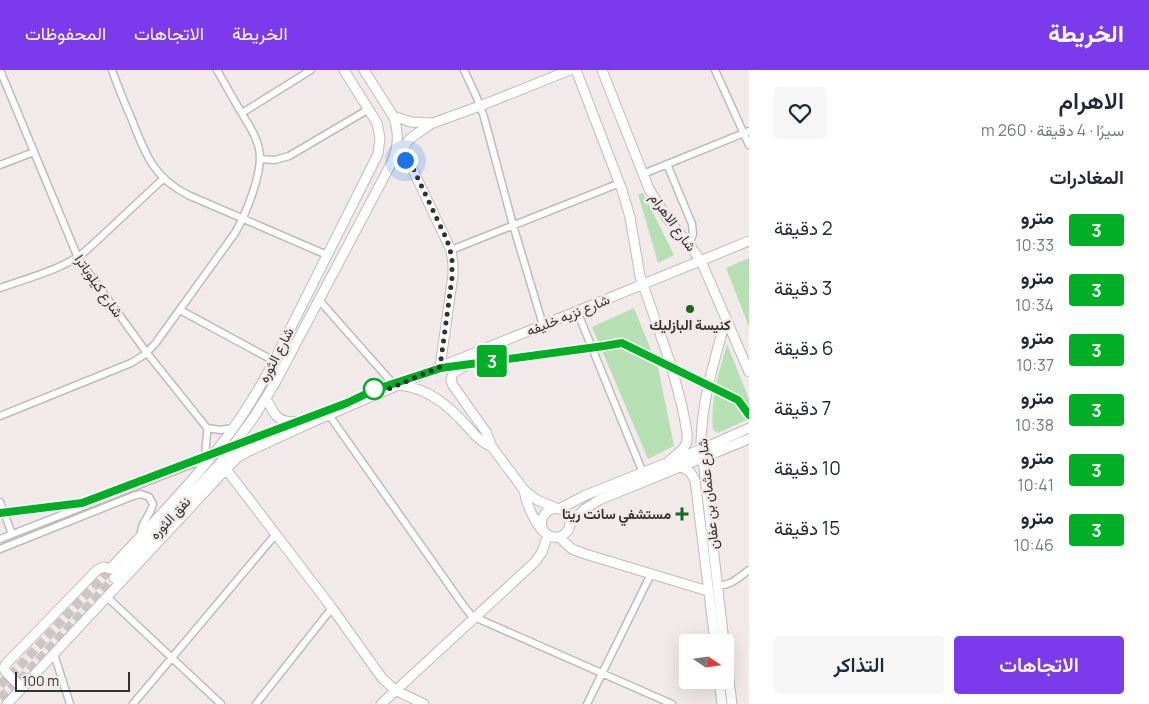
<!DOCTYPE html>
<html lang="ar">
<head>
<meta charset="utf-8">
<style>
	:root { --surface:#fff; --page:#f6f6f7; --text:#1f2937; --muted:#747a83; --accent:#7c3aed }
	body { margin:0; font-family:Manrope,Vazirmatn,sans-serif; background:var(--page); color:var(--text); direction:rtl; height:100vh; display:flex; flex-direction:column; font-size:19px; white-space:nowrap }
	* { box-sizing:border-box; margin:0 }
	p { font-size:16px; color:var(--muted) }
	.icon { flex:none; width:28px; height:28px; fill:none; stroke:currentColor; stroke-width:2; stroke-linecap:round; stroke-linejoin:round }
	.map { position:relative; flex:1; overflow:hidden; direction:ltr }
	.details { display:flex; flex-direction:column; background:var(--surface); width:400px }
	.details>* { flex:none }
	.badge { padding:0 10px; border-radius:4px; font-size:18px; line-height:32px }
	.needle { width:32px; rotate:103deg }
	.fabs { position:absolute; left:679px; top:564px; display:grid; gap:10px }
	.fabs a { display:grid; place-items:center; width:55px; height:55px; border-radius:5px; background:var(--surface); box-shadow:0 5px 20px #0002; font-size:25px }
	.scale { position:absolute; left:15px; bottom:12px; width:115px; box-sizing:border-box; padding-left:5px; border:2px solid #333030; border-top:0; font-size:14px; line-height:18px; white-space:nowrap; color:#333030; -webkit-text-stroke:4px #f2eaea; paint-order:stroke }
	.you { position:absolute; width:25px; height:25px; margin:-12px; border:4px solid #fff; border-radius:50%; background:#1a73e8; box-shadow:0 0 0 8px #1a73e833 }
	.map>.badge { position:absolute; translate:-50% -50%; box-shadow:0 0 0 2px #fff }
	h2 { padding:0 25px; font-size:19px; line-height:45px }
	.round { display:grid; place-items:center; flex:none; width:52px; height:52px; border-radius:5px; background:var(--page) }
	.overview { display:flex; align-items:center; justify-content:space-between; height:85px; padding:0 25px }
	h1 { font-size:24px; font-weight:600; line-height:38px }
	.button { display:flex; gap:10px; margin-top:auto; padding:10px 25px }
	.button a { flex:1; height:58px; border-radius:5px; background:var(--accent); color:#fff; font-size:20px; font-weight:600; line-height:58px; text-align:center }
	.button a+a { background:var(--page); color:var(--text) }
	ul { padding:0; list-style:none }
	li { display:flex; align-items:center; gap:15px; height:60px; padding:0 25px }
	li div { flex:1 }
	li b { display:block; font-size:19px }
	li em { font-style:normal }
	li .badge { min-width:55px; font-weight:700; text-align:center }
	header { display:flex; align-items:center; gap:30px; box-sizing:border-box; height:70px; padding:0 25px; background:var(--accent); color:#fff }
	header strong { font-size:24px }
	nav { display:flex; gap:28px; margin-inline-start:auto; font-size:18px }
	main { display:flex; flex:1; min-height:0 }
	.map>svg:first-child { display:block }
	.green { fill:#b6e0b3 }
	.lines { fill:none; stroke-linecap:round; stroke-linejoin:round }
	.secondary-tunnel { stroke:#ccc5c5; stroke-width:9; stroke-dasharray:9 4.5; stroke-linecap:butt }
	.street-casing { stroke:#c1b9ba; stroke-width:9 }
	.secondary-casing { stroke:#c1b9ba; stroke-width:11 }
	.street { stroke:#fff; stroke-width:6 }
	.secondary { stroke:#fff; stroke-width:9 }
	.line-casing { stroke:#fff; stroke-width:11 }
	.line { stroke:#00af23; stroke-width:8 }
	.walk { stroke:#333030; stroke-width:5; stroke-dasharray:0 9 }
	.poi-dot { fill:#126c15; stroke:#f2eaea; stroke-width:2 }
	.stop-dot { fill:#fff; stroke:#00af23; stroke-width:2.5 }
	.labels { text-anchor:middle; stroke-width:5; stroke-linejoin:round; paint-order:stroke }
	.street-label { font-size:14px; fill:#333030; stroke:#f2eaea }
	.poi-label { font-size:14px; font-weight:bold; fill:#333030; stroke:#f2eaea }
</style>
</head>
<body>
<header>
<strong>الخريطة</strong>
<nav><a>الخريطة</a><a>الاتجاهات</a><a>المحفوظات</a></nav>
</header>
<main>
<section class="details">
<div class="overview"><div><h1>الاهرام</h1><p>سيرًا · 4 دقيقة · 260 m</p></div><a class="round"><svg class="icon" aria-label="heart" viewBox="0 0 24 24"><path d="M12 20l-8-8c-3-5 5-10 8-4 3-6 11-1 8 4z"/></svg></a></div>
<h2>المغادرات</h2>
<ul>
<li><span class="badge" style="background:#00af23;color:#fff">3</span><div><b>مترو</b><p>10:33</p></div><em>2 دقيقة</em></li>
<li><span class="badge" style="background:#00af23;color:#fff">3</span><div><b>مترو</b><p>10:34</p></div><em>3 دقيقة</em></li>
<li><span class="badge" style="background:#00af23;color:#fff">3</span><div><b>مترو</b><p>10:37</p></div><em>6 دقيقة</em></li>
<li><span class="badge" style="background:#00af23;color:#fff">3</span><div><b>مترو</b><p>10:38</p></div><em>7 دقيقة</em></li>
<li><span class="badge" style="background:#00af23;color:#fff">3</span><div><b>مترو</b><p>10:41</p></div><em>10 دقيقة</em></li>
<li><span class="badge" style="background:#00af23;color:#fff">3</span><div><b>مترو</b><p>10:46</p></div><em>15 دقيقة</em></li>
</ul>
<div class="button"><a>الاتجاهات</a><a>التذاكر</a></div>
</section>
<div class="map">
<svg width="749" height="634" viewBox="0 0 749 634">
	<rect width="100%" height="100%" fill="#f2eaea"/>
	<path class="green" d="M 643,123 L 674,185 L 658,193 L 638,124 Z
		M 749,188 L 749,257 L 726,198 Z
		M 634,238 L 658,297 L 674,376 L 648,389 L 592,257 Z
		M 727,274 L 749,329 L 749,349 L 718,363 L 713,360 C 710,330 719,302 727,274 Z"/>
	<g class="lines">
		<path class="secondary-tunnel" d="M 0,615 L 17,599 L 110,499
			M 0,628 L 24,606 L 114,508"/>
		<defs>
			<path id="street" d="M 0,0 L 76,183 L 85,198 L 147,283 L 207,358 C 208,369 203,381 207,392
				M 112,0 C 118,17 125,34 132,50 C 145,84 154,108 188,125 L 327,185
				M 464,0 L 477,28 L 484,47 L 513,155 L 543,255
				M 715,0 L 749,75
				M 242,43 L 311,0
				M 260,89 L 275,90 L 289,86 L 369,39
				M 667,94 L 692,154 L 693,164 L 689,174
				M 0,95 L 34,82
				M 643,104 L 749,61
				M 451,180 L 620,113
				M 0,218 C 28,208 68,198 89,178 L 164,108
				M 319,230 L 395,316
				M 180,240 L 274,291
				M 577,241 L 643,403
				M 329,345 L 466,539 L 472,546 L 672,634
				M 0,346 L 131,293 L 144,285 L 155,274 L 235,163 C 246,144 264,100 259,79 C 257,67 250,57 244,47 C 235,32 226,16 217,0
				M 207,358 L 220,360 L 233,358
				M 0,432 L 12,464
				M 0,469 L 187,396 L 197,393 L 207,393
				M 0,479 L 133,426 L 141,424 L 149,427 L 153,434 C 151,445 140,453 141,465
				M 718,515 C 730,517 740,506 749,500
				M 107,527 L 221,634
				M 54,584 L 70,634
				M 133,634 L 276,464
				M 256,634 L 332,538
				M 587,634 L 651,504"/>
			<path id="secondary" d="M 576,0 L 622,120 L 630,147 L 640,206 L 671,295 L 682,336 L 687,362 L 687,372 L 683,379 L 667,393
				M 602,0 L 649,119 L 667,148 L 691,177 L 701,191 L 749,302
				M 393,46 L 411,52 L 433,53 L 480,36 L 570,0
				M 407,91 C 396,69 419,65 432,53
				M 392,92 C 400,88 406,90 411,96 L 451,180 L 453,194 L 453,205 L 440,297
				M 479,282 L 470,293 L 453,303 L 451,310 L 452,314 L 486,362 L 492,377 L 524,420 L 537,430 L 556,438
				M 399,315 C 427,318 447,334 465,354 C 473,363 480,372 492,377
				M 265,330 C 271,333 270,338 274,343 C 283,356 298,351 312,350
				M 229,385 L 241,378 L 256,372
				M 682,397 L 690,402 L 695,410 L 715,572
				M 226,399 L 332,538 L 382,608 L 395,620 L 424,634
				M 524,420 C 526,433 537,461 550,466 C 562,471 574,459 569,447 C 561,430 535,441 543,460
				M 559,439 L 586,425 L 702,379 L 749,358
				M 570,454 L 585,439 L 599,430 L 749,369
				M 559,467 L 572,479 L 585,484 L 708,521
				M 114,508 L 222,391 L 254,347 L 275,313 L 392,92 C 399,76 399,61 393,46 L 364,0
				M 724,572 L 701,372 C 702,329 715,289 726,248
				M 725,578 L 732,634
				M 719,610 L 722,634
				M 22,618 L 5,601 L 4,598 L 6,594 L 97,500 L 104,497 L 110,499 C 146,460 184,422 217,380 C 239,352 258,322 274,291 L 378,84 L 380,68 L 377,53 L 344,0
				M 7,634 L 229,396 L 238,387 L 249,381 L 317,350 L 440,297 L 749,171
				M 381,634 L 535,492 L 542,482 L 548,465"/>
		</defs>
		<use href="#street" class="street-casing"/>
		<use href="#secondary" class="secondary-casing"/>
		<use href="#street" class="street"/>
		<use href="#secondary" class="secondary"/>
	</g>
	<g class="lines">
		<defs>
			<path id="line" d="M 0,443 L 82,433 L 347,333 L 374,320 L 441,298 L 604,276 L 622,273 L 738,330 L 749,345"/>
		</defs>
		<use href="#line" class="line-casing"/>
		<use href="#line" class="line"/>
		<path class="walk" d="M 374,319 L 379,323 L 440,297 L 452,208 L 452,187 L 447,170 L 412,96 L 405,90"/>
	</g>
	<g class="poi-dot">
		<circle cx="690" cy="239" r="5"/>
		<path d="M679.5 436.5h5v5h5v5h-5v5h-5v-5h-5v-5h5z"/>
	</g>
	<circle class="stop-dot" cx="374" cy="319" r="10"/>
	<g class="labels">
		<g class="street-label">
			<text transform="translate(673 152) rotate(54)" y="5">شارع الاهرام</text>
			<text transform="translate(99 216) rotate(55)" y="5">شارع كيلوباترا</text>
			<text transform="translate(568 245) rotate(-22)" y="5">شارع نزيه خليفه</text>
			<text transform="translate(276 285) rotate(-63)" y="5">شارع الثوره</text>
			<text transform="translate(708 424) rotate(-96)" y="5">شارع عثمان بن عفان</text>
			<text transform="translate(170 448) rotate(-47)" y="5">نفق الثوره</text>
		</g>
		<g class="poi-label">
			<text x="690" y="260">كنيسة البازليك</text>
			<text x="671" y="449" text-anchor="end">مستشفي سانت ريتا</text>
		</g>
	</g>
</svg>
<div class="fabs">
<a><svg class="needle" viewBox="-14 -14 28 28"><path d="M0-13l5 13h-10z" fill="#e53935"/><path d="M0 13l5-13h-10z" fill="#747a83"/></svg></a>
</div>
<div class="scale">100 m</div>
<div class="you" style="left:405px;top:90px"></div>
<b class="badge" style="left:492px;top:291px;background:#00af23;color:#fff">3</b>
</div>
</main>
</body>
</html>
